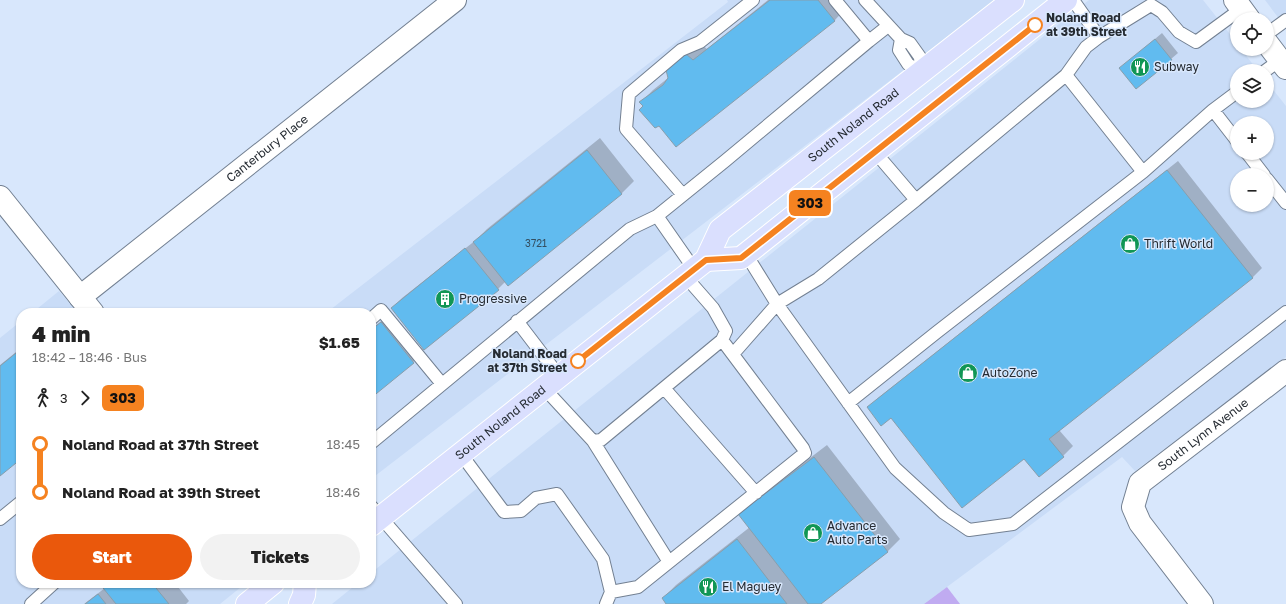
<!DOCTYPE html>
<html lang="en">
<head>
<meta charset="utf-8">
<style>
	:root { --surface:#fff; --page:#f2f2f2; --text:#222; --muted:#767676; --accent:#ea580c }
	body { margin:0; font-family:"Golos Text",sans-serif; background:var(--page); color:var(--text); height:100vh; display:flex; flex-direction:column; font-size:15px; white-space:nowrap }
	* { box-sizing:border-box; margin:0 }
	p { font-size:13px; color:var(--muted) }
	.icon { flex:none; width:22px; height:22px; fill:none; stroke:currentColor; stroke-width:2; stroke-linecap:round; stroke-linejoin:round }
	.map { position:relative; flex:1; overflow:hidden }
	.side { position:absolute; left:16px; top:308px; width:360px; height:280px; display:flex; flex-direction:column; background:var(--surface); border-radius:16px; box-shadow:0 1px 3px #0004 }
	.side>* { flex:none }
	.badge { padding:0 8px; border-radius:6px; font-size:14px; line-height:26px }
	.buttons { position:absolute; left:1230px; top:12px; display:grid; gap:8px }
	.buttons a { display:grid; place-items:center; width:44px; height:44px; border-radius:50%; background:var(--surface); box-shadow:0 1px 3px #0004; font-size:20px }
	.map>.badge { position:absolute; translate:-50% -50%; box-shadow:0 0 0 2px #fff }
	.legs { display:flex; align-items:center; gap:6px; height:44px; padding:0 16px; font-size:13px }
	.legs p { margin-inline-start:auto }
	.head { display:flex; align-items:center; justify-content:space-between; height:68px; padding:0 16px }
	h1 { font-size:22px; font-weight:800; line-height:30px }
	.action { display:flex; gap:8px; margin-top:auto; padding:8px 16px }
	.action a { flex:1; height:46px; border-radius:24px; background:var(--accent); color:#fff; font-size:16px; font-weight:800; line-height:46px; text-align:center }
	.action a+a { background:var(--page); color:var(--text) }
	ul { padding:0 16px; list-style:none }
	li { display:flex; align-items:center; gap:14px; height:48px; font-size:15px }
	li i { display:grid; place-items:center; width:6px; height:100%; margin:0 5px; background:currentColor }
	li i::after { content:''; width:10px; height:10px; margin:-5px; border:3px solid; border-radius:50%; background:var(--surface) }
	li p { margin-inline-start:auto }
	li:first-child i { background:linear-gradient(#0000 50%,currentColor 0) }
	li:last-child i { background:linear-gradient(currentColor 50%,#0000 0) }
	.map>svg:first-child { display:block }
	.built { fill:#c9dcf7; fill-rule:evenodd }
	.green { fill:#c0abf1 }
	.shadow { fill:#0003 }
	.building { fill:#61bbef; stroke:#889eac }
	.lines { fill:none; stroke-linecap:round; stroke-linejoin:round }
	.service-casing { stroke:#738092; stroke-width:14 }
	.minor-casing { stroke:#738092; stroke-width:24 }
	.secondary-casing { stroke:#738092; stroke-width:24 }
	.primary-casing { stroke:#fff; stroke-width:24 }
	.service { stroke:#fff; stroke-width:12 }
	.minor { stroke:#fff; stroke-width:22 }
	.secondary { stroke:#fff; stroke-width:22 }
	.primary { stroke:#dadffe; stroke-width:22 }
	.line-1-casing { stroke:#fff; stroke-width:9 }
	.line-1 { stroke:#f58220; stroke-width:6 }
	.stop-1-dot { fill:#fff; stroke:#f58220; stroke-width:2 }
	.labels { text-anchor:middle; stroke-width:3; stroke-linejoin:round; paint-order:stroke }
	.number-label { font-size:10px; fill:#344f61 }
	.stop-label { font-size:12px; font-weight:bold; fill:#252b32; stroke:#d8e7fc; text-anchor:start }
	.poi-label { font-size:12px; fill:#252b32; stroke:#d8e7fc; text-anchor:start }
	.street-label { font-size:12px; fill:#252b32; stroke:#d8e7fc }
</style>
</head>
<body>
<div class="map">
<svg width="1286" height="604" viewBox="0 0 1286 604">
	<rect width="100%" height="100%" fill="#d8e7fc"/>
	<path class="built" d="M 727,0 L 995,0 L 371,479 L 371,313 L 326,313 L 728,2 Z
		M 1089,0 L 1203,0 L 1237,43 L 1237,49 L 1241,49 L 1258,71 L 1237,71 L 1237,101 L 1267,101 L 1267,82 L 1286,106 L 1286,357 L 1135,471 L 1122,457 L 924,604 L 332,604 L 358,583 L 371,583 L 371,573 ZM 1237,123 L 1267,123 L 1267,153 L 1237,153 ZM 1237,175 L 1267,175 L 1267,205 L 1237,205 Z
		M 1265,0 L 1286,0 L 1286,28 Z
		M 59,291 L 78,313 L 32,313 Z
		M 21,321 L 21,583 L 246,583 L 220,604 L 0,604 L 0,338 Z"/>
	<path class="green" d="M 947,587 L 960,604 L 924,604 Z"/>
	<path class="shadow" d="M 768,0 L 841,0 L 847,7 L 835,20 L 676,146 L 641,102 L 653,90 L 668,78 L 667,70 L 680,58 L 699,42 L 707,49 Z
		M 1162,33 L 1178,53 L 1171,59 L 1121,68 Z
		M 600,138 L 634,181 L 622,193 L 508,284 L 506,281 L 498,289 L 392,308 L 402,298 L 476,240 L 487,229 Z
		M 1178,161 L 1262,268 L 1252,278 L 1059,430 L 1073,446 L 1063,456 L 1025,457 L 892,417 L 868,407 L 878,398 Z
		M 392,313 L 423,353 L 413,362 L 371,396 L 371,329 Z
		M 21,348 L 21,458 L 0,475 L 0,365 Z
		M 827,445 L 900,539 L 887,552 L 819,604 L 668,604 L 663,598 L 676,585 L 750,527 L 740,514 L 752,502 Z
		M 100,583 L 175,583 L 189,601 L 186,604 L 84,604 L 105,588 Z"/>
	<path class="building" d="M 770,0 L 818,0 L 835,21 L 676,147 L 659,126 L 655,128 L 639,110 L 643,106 L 639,102 L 663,85 L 668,78 L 666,70 L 686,54 L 693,60 Z
		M 1155,39 L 1172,60 L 1136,89 L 1119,68 Z
		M 587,150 L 622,194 L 508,286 L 473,242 Z
		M 1167,170 L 1253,278 L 1049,439 L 1064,457 L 1039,477 L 1024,459 L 962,508 L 891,418 L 881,426 L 867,407 Z
		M 465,248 L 499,290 L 424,350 L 391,308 Z
		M 381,322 L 414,363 L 371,398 L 371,330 Z
		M 21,349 L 21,459 L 0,476 L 0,366 Z
		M 814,457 L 888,552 L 821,604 L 808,604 L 738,514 Z
		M 737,539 L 787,604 L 666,604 L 662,598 Z
		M 99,583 L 152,583 L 169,604 L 116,604 Z
		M 98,594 L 106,604 L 85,604 Z"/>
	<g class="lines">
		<defs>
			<path id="service" d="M 865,0 L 901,39 L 910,43 L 920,57 L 921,73
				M 1267,34 L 1286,20
				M 1099,37 L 1151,5 L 1162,12 L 1179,32 L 1196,42 L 1241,9
				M 901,39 L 899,50 L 908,64 L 921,73
				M 869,41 L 888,26
				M 1265,71 L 1280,60
				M 1066,75 L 1143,172
				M 1213,110 L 1237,141
				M 875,152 L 916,200 L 818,279 L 777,304 L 895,468 L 944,513 L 969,530 L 1013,524 L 1286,312
				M 1247,153 L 1264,175
				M 1267,179 L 1286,203
				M 683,195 L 626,129 L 629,94 L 681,50 L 700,42 L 753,0
				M 916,200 L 1066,75 L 1086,47 L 1099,37 L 1073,0
				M 694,269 L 657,216 L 725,161 L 869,41 L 835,0
				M 371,319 L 381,310 L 442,384
				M 517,321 L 559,376
				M 733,354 L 777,304 L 746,254
				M 544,388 L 593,441 L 601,440 L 722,340 L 726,331 L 713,308 L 685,276
				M 664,388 L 756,493
				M 848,403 L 937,332 L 1143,172 L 1213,110 L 1237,92
				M 593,441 L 669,562
				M 371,443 L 630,229 L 657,216
				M 461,454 L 504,512 L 521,511 L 536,498 L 557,494 L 603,559 L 611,592 L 606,604
				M 371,506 L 456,604
				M 0,519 L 21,502
				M 611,592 L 638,587 L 805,453 L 803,448 L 722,340
				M 31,604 L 54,583"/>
			<g id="minor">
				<path d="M 0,197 L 93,313"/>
				<path id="s1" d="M 80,297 L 455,0"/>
				<path id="s2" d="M 1202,604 L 1140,523 L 1133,507 L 1140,483 L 1286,371"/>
			</g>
			<path id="secondary" d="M 1235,0 L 1249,19
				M 1267,43 L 1286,68"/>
			<g id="primary">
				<path d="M 706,260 L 741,258 L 1066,0"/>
				<path id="s3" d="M 371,525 L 706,260 L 720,230 L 1013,0"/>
				<path d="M 247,604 L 273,583"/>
				<path d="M 300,604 L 304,595 L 305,583"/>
			</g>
		</defs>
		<use href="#service" class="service-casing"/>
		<use href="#minor" class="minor-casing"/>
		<use href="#secondary" class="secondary-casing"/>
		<use href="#primary" class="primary-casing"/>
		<use href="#service" class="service"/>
		<use href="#minor" class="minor"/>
		<use href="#secondary" class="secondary"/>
		<use href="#primary" class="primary"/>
	</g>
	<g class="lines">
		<defs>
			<path id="line-1" d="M 578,361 L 706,260 L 741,258 L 1035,25"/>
		</defs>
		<use href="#line-1" class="line-1-casing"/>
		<use href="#line-1" class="line-1"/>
	</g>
	<defs>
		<symbol id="restaurant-disc" viewBox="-11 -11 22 22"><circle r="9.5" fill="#119655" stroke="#d8e7fc"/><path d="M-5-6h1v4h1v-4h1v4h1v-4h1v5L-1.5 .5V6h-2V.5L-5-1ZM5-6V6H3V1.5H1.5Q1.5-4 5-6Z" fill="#fff"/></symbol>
		<symbol id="shop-disc" viewBox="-11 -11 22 22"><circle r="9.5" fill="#119655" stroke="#d8e7fc"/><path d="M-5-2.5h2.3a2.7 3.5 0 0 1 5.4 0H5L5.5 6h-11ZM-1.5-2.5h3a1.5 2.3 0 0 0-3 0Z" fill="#fff"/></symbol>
		<symbol id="building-disc" viewBox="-11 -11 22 22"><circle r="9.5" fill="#119655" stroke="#d8e7fc"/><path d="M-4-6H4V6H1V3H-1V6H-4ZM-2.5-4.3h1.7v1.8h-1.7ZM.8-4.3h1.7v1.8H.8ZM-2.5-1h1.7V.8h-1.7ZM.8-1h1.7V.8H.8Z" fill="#fff"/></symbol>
	</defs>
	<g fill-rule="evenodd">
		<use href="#restaurant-disc" x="1129" y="56" width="22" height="22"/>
		<use href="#shop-disc" x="1119" y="233" width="22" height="22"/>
		<use href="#building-disc" x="434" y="288" width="22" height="22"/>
		<use href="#shop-disc" x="957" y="362" width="22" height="22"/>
		<use href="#shop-disc" x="802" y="522" width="22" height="22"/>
		<use href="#restaurant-disc" x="697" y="576" width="22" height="22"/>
	</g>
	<g class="stop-1-dot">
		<circle cx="1035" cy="25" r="7"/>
		<circle cx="578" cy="361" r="7"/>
	</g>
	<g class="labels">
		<g class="number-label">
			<text x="536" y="247">3721</text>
		</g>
		<g class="stop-label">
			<text x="1046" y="22">Noland Road<tspan x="1046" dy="14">at 39th Street</tspan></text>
			<text x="567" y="358" text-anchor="end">Noland Road<tspan x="567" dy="14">at 37th Street</tspan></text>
		</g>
		<g class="poi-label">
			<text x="1154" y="71">Subway</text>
			<text x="1144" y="248">Thrift World</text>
			<text x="459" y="303">Progressive</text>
			<text x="982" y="377">AutoZone</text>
			<text x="827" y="530">Advance<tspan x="827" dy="14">Auto Parts</tspan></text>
			<text x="722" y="591">El Maguey</text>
		</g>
		<g class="street-label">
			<text dy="4" stroke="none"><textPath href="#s3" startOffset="630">South Noland Road</textPath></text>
			<text dy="4" stroke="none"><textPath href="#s1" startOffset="239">Canterbury Place</textPath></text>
			<text dy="4" stroke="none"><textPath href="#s3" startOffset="165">South Noland Road</textPath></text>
			<text dy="4" stroke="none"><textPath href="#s2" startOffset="224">South Lynn Avenue</textPath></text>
		</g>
	</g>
</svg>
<div class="buttons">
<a><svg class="icon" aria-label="locate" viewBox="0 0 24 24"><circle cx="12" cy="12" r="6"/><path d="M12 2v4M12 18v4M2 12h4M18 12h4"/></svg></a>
<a><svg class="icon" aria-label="layers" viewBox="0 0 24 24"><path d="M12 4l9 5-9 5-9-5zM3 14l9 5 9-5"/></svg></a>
<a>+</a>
<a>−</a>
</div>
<b class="badge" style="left:810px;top:203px;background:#f58220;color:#111">303</b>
<section class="side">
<div class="head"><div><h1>4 min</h1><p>18:42 – 18:46 · Bus</p></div><b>$1.65</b></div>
<div class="legs"><svg class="icon" aria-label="walk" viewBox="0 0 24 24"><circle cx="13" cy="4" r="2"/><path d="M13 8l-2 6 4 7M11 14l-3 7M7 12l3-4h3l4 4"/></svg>3<svg class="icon" aria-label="forward" viewBox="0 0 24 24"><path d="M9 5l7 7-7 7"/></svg><b class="badge" style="background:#f58220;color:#111">303</b></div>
<ul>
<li><i style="color:#f58220"></i><b>Noland Road at 37th Street</b><p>18:45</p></li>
<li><i style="color:#f58220"></i><b>Noland Road at 39th Street</b><p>18:46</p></li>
</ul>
<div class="action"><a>Start</a><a>Tickets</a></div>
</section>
</div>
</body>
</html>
